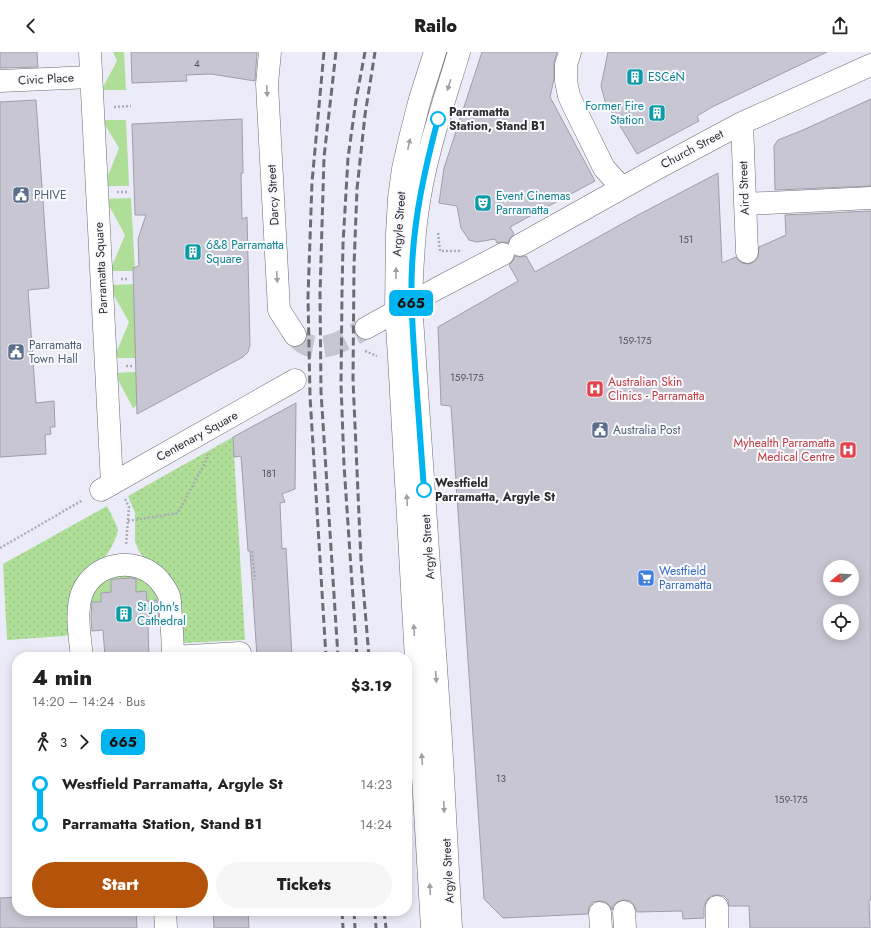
<!DOCTYPE html>
<html lang="en">
<head>
<meta charset="utf-8">
<style>
	:root { --surface:#fff; --page:#f6f6f6; --text:#222; --muted:#767676; --accent:#b45309 }
	body { margin:0; font-family:Jost,sans-serif; background:var(--page); color:var(--text); height:100vh; display:flex; flex-direction:column; font-size:15px; white-space:nowrap }
	* { box-sizing:border-box; margin:0 }
	p { font-size:13px; color:var(--muted) }
	.icon { flex:none; width:22px; height:22px; fill:none; stroke:currentColor; stroke-width:2; stroke-linecap:round; stroke-linejoin:round }
	.map { position:relative; flex:1; overflow:hidden }
	.panel { position:absolute; left:12px; top:600px; width:400px; height:264px; display:flex; flex-direction:column; background:var(--surface); border-radius:16px; box-shadow:0 2px 10px #0003 }
	.panel>* { flex:none }
	.badge { padding:0 8px; border-radius:6px; font-size:14px; line-height:26px }
	.needle { width:26px; rotate:252deg }
	.fabs { position:absolute; left:823px; top:508px; display:grid; gap:8px }
	.fabs a { display:grid; place-items:center; width:36px; height:36px; border-radius:50%; background:var(--surface); box-shadow:0 2px 10px #0003; font-size:20px }
	.map>.badge { position:absolute; translate:-50% -50%; box-shadow:0 0 0 2px #fff }
	.legs { display:flex; align-items:center; gap:6px; height:44px; padding:0 20px; font-size:13px }
	.legs p { margin-inline-start:auto }
	.summary { display:flex; align-items:center; justify-content:space-between; height:68px; padding:0 20px }
	h1 { font-size:22px; font-weight:800; line-height:30px }
	.button { display:flex; gap:8px; margin-top:auto; padding:8px 20px }
	.button a { flex:1; height:46px; border-radius:24px; background:var(--accent); color:#fff; font-size:16px; font-weight:800; line-height:46px; text-align:center }
	.button a+a { background:var(--page); color:var(--text) }
	ul { padding:0 20px; list-style:none }
	li { display:flex; align-items:center; gap:14px; height:40px; font-size:15px }
	li i { display:grid; place-items:center; width:6px; height:100%; margin:0 5px; background:currentColor }
	li i::after { content:''; width:10px; height:10px; margin:-5px; border:3px solid; border-radius:50%; background:var(--surface) }
	li p { margin-inline-start:auto }
	li:first-child i { background:linear-gradient(#0000 50%,currentColor 0) }
	li:last-child i { background:linear-gradient(currentColor 50%,#0000 0) }
	header { display:flex; justify-content:space-between; align-items:center; height:52px; padding:0 20px; background:var(--surface); font-size:18px; font-weight:800 }
	.map>svg:first-child { display:block }
	.green { fill:#aede97 }
	.park { fill:url(#park-dots) }
	.building { fill:#c7c6d2; stroke:#9f9ea9; fill-rule:evenodd }
	.lines { fill:none; stroke-linecap:round; stroke-linejoin:round }
	.minor-tunnel { stroke:#c5c6d0; stroke-width:22; stroke-dasharray:22 11; stroke-linecap:butt }
	.minor-casing { stroke:#6b6c76; stroke-width:23 }
	.path { stroke:#aaabb4; stroke-width:2.5; stroke-dasharray:2 2; stroke-linecap:butt }
	.minor { stroke:#fff; stroke-width:22 }
	.rail { stroke:#6c6c73; stroke-width:3; stroke-dasharray:8 4; stroke-linecap:butt }
	.oneway { fill:#a0a0a2 }
	.line-1-casing { stroke:#fff; stroke-width:9 }
	.line-1 { stroke:#00b5ef; stroke-width:6 }
	.stop-1-dot { fill:#fff; stroke:#00b5ef; stroke-width:2 }
	.labels { text-anchor:middle; stroke-width:4; stroke-linejoin:round; paint-order:stroke }
	.number-label { font-size:10px; fill:#545359 }
	.culture-label { font-size:12px; fill:#0d838f; stroke:#f9fafe; text-anchor:start }
	.street-label { font-size:12px; fill:#2d2d31; stroke:#f9fafe }
	.stop-label { font-size:12px; font-weight:bold; fill:#2d2d31; stroke:#f9fafe; text-anchor:start }
	.service-label { font-size:12px; fill:#4e5e75; stroke:#f9fafe; text-anchor:start }
	.health-label { font-size:12px; fill:#be3a42; stroke:#f9fafe; text-anchor:start }
	.shop-label { font-size:12px; fill:#366cbe; stroke:#f9fafe; text-anchor:start }
</style>
</head>
<body>
<header><svg class="icon" aria-label="back" viewBox="0 0 24 24"><path d="M15 5l-7 7 7 7"/></svg>Railo<svg class="icon" aria-label="share" viewBox="0 0 24 24"><path d="M12 15V3M7 8l5-5 5 5M5 13v7h14v-7"/></svg></header>
<div class="map">
<svg width="871" height="876" viewBox="0 0 871 876">
	<defs>
		<pattern id="park-dots" width="8" height="8" patternUnits="userSpaceOnUse"><rect width="8" height="8" fill="#aede97"/><path d="M2 2h.1M6 6h.1" fill="none" stroke="#96bf83" stroke-width="1.8" stroke-linecap="round"/></pattern>
	</defs>
	<rect width="100%" height="100%" fill="#ebecf8"/>
	<path class="green" d="M 113,0 L 124,0 L 126,38 L 104,38 L 103,35 L 117,9 Z
		M 105,68 L 126,68 L 129,134 L 104,134 L 119,96 L 104,71 Z
		M 131,146 L 135,219 L 110,219 L 125,183 L 106,148 L 106,147 Z
		M 136,232 L 139,306 L 114,306 L 129,270 L 109,235 L 111,233 Z
		M 135,320 L 139,323 L 142,350 L 133,356 L 115,322 L 115,321 Z
		M 141,522 L 162,548 L 147,549 L 146,539 L 136,540 L 135,526 L 111,527 L 111,540 L 101,550 L 85,551 L 104,525 Z"/>
	<path class="park" d="M 233,385 L 245,588 L 183,591 L 148,511 L 139,499 L 135,490 L 135,461 L 128,444 Z
		M 107,454 L 115,470 L 118,478 L 117,483 L 112,494 L 106,504 L 84,531 L 70,579 L 68,583 L 65,584 L 7,588 L 3,512 Z"/>
	<path class="building" d="M 0,0 L 37,0 L 38,15 L 0,16 Z
		M 131,0 L 257,0 L 255,29 L 211,22 L 186,23 L 187,29 L 132,31 Z
		M 482,0 L 557,0 L 554,10 L 554,27 L 550,45 L 595,129 L 510,175 L 514,182 L 510,186 L 508,191 L 503,190 L 497,191 L 495,187 L 477,190 L 469,188 L 461,176 L 457,154 L 439,151 L 444,116 Z
		M 608,0 L 827,0 L 712,55 L 697,64 L 699,69 L 637,102 L 605,49 L 601,34 Z
		M 871,47 L 871,134 L 775,138 L 774,94 L 778,88 L 803,78 Z
		M 36,48 L 49,236 L 28,238 L 36,351 L 54,349 L 55,375 L 50,375 L 51,382 L 45,383 L 46,402 L 0,405 L 0,50 Z
		M 242,67 L 243,121 L 241,121 L 242,167 L 247,165 L 250,293 L 248,300 L 243,305 L 137,362 L 133,216 L 139,214 L 138,187 L 146,163 L 135,163 L 132,72 Z
		M 718,121 L 722,211 L 736,205 L 737,207 L 742,211 L 748,212 L 754,210 L 758,205 L 759,195 L 786,183 L 785,163 L 871,159 L 871,848 L 869,848 L 870,876 L 750,876 L 749,854 L 729,854 L 728,848 L 724,844 L 717,843 L 711,844 L 706,849 L 704,855 L 704,866 L 683,867 L 682,859 L 637,860 L 634,853 L 630,849 L 624,848 L 617,850 L 613,854 L 612,858 L 610,854 L 606,850 L 599,849 L 593,850 L 589,855 L 588,862 L 503,866 L 484,847 L 451,354 L 441,353 L 438,275 L 518,229 L 509,213 L 513,209 L 515,204 L 520,205 L 526,204 L 535,220 L 638,163 ZM 830,515 L 852,515 L 852,537 L 830,537 ZM 830,559 L 852,559 L 852,581 L 830,581 Z
		M 296,351 L 295,437 L 282,442 L 285,450 L 280,451 L 282,497 L 286,496 L 292,605 L 257,605 L 250,499 L 248,499 L 241,404 L 234,405 L 233,385 Z
		M 130,526 L 136,527 L 136,540 L 146,539 L 147,549 L 157,548 L 159,573 L 148,574 L 149,605 L 105,605 L 103,578 L 92,579 L 91,565 L 92,550 L 101,550 L 101,541 L 111,540 L 111,528 L 116,527 Z
		M 17,845 L 17,859 L 136,859 L 137,876 L 0,876 L 0,846 Z
		M 213,859 L 248,859 L 249,876 L 214,876 Z"/>
	<g class="lines">
		<path class="minor-tunnel" d="M 295,283 C 314,308 345,288 366,276"/>
		<defs>
			<path id="minor" d="M 90,0 L 112,432
				M 270,0 L 267,32 L 279,258 L 295,283
				M 570,0 L 566,13 L 566,29 L 569,44 L 576,59 L 604,116 L 622,136
				M 0,29 L 91,25
				M 742,71 L 747,200
				M 745,152 L 871,146
				M 520,193 L 656,117 L 742,71 L 871,13
				M 366,276 L 438,236 L 503,202
				M 101,438 L 295,328
				M 82,605 C 80,586 75,560 82,541 C 94,510 137,503 159,528 C 163,533 167,538 169,544 C 171,551 170,559 171,565 C 172,579 173,592 173,605
				M 173,605 L 240,601 L 241,605
				M 165,859 L 166,876
				M 624,860 L 625,876
				M 600,861 L 601,876
				M 432,876 L 417,625 L 399,305 L 396,260 L 397,182 L 399,146 L 403,117 L 410,86 L 420,47 L 435,0
				M 451,876 L 441,688 L 411,251 C 412,221 413,192 417,163 C 424,107 443,53 459,0
				M 717,876 L 717,855"/>
		</defs>
		<use href="#minor" class="minor-casing"/>
		<path class="path" d="M 114,55 L 131,54
			M 117,140 L 127,140
			M 438,181 L 440,199 L 458,199 L 462,198
			M 121,227 L 129,227
			M 365,299 L 377,304
			M 126,314 L 134,314
			M 125,447 L 129,455 L 126,493
			M 128,469 L 178,461 L 208,405 L 207,402
			M 0,496 L 83,448
			M 252,499 L 255,528"/>
		<use href="#minor" class="minor"/>
		<path class="rail" d="M 324,0 L 312,130 L 308,245 L 310,344 L 326,605
			M 336,0 L 324,105 L 320,242 L 321,340 L 338,605
			M 357,605 L 344,413 L 341,332 L 342,241 L 343,192 L 348,106 L 356,48 L 365,0
			M 369,605 L 361,509 L 353,328 L 354,214 L 357,137 L 365,63 L 375,0
			M 342,859 L 343,876
			M 354,859 L 355,876
			M 375,859 L 376,876
			M 384,859 L 386,876"/>
	</g>
	<defs><path id="oneway-solid" d="M-6-.8H1V-3.2L6.5 0L1 3.2V.8H-6Z"/></defs>
	<g class="oneway">
		<use href="#oneway-solid" transform="translate(449 33) rotate(107)"/>
		<use href="#oneway-solid" transform="translate(267 39) rotate(87)"/>
		<use href="#oneway-solid" transform="translate(409 92) rotate(-78)"/>
		<use href="#oneway-solid" transform="translate(396 221) rotate(-89)"/>
		<use href="#oneway-solid" transform="translate(277 225) rotate(87)"/>
		<use href="#oneway-solid" transform="translate(407 448) rotate(-93)"/>
		<use href="#oneway-solid" transform="translate(414 578) rotate(-93)"/>
		<use href="#oneway-solid" transform="translate(436 625) rotate(86)"/>
		<use href="#oneway-solid" transform="translate(422 707) rotate(-94)"/>
		<use href="#oneway-solid" transform="translate(444 755) rotate(87)"/>
		<use href="#oneway-solid" transform="translate(430 837) rotate(-93)"/>
	</g>
	<g class="lines">
		<defs>
			<path id="line-1" d="M 424,438 C 421,397 418,355 415,314 C 413,281 410,249 412,216 C 414,165 425,116 438,67"/>
		</defs>
		<use href="#line-1" class="line-1-casing"/>
		<use href="#line-1" class="line-1"/>
	</g>
	<defs>
		<symbol id="building-square" viewBox="-11 -11 22 22"><rect x="-9" y="-9" width="18" height="18" rx="4" fill="#0f9aa8" stroke="#f9fafe"/><path d="M-4-6H4V6H1V3H-1V6H-4ZM-2.5-4.3h1.7v1.8h-1.7ZM.8-4.3h1.7v1.8H.8ZM-2.5-1h1.7V.8h-1.7ZM.8-1h1.7V.8H.8Z" fill="#fff"/></symbol>
		<symbol id="civic-square" viewBox="-11 -11 22 22"><rect x="-9" y="-9" width="18" height="18" rx="4" fill="#5c6f8a" stroke="#f9fafe"/><path d="M-.6-6.5H3V-4.5H.6V-3L4-1V1h2V6H-6V1h2V-1L-.6-3ZM-1.2 2.5V6h2.4V2.5Z" fill="#fff"/></symbol>
		<symbol id="theatre-square" viewBox="-11 -11 22 22"><rect x="-9" y="-9" width="18" height="18" rx="4" fill="#0f9aa8" stroke="#f9fafe"/><path d="M-5-5.5Q0-4 5-5.5V0Q5 5 0 6Q-5 5-5 0ZM-3.3-2.5H-1v1.5H-3.3ZM1-2.5H3.3v1.5H1ZM-2.8 1Q0 5.5 2.8 1Z" fill="#fff"/></symbol>
		<symbol id="hospital-square" viewBox="-11 -11 22 22"><rect x="-9" y="-9" width="18" height="18" rx="4" fill="#e0444e" stroke="#f9fafe"/><path d="M-5-5h3v3.5h4V-5h3V5h-3V1.5h-4V5h-3Z" fill="#fff"/></symbol>
		<symbol id="supermarket-square" viewBox="-11 -11 22 22"><rect x="-9" y="-9" width="18" height="18" rx="4" fill="#3f7fe0" stroke="#f9fafe"/><path d="M-6-5.5h2.5l.6 2H6L4.5 2H-2.5L-4.4-4H-6ZM-1.5 3.2a1.3 1.3 0 1 0 .1 0ZM3 3.2a1.3 1.3 0 1 0 .1 0Z" fill="#fff"/></symbol>
	</defs>
	<g fill-rule="evenodd">
		<use href="#building-square" x="625" y="15" width="20" height="20"/>
		<use href="#building-square" x="647" y="51" width="20" height="20"/>
		<use href="#civic-square" x="11" y="133" width="20" height="20"/>
		<use href="#theatre-square" x="473" y="141" width="20" height="20"/>
		<use href="#building-square" x="183" y="190" width="20" height="20"/>
		<use href="#civic-square" x="6" y="290" width="20" height="20"/>
		<use href="#hospital-square" x="585" y="327" width="20" height="20"/>
		<use href="#civic-square" x="590" y="368" width="20" height="20"/>
		<use href="#hospital-square" x="838" y="388" width="20" height="20"/>
		<use href="#supermarket-square" x="636" y="516" width="20" height="20"/>
		<use href="#building-square" x="114" y="552" width="20" height="20"/>
	</g>
	<g class="stop-1-dot">
		<circle cx="438" cy="67" r="7"/>
		<circle cx="424" cy="438" r="7"/>
	</g>
	<g class="labels">
		<g class="number-label">
			<text x="197" y="15">4</text>
			<text x="686" y="191">151</text>
			<text x="635" y="292">159-175</text>
			<text x="467" y="329">159-175</text>
			<text x="269" y="425">181</text>
			<text x="501" y="730">13</text>
			<text x="791" y="751">159-175</text>
		</g>
		<g class="culture-label">
			<text x="648" y="29">ESCéN</text>
			<text x="644" y="58" text-anchor="end">Former Fire<tspan x="644" dy="14">Station</tspan></text>
			<text x="496" y="148">Event Cinemas<tspan x="496" dy="14">Parramatta</tspan></text>
			<text x="206" y="197">6&amp;8 Parramatta<tspan x="206" dy="14">Square</tspan></text>
			<text x="137" y="559">St John's<tspan x="137" dy="14">Cathedral</tspan></text>
		</g>
		<g class="street-label">
			<text transform="translate(46 27) rotate(-3)" y="4">Civic Place</text>
			<text transform="translate(692 97) rotate(-28)" y="4">Church Street</text>
			<text transform="translate(744 136) rotate(-92)" y="4">Aird Street</text>
			<text transform="translate(273 143) rotate(-93)" y="4">Darcy Street</text>
			<text transform="translate(399 172) rotate(-86)" y="4">Argyle Street</text>
			<text transform="translate(101 216) rotate(-93)" y="4">Parramatta Square</text>
			<text transform="translate(197 384) rotate(-29)" y="4">Centenary Square</text>
			<text transform="translate(428 495) rotate(-94)" y="4">Argyle Street</text>
			<text transform="translate(448 819) rotate(-93)" y="4">Argyle Street</text>
		</g>
		<g class="stop-label">
			<text x="449" y="64">Parramatta<tspan x="449" dy="14">Station, Stand B1</tspan></text>
			<text x="435" y="435">Westfield<tspan x="435" dy="14">Parramatta, Argyle St</tspan></text>
		</g>
		<g class="service-label">
			<text x="34" y="147">PHIVE</text>
			<text x="29" y="297">Parramatta<tspan x="29" dy="14">Town Hall</tspan></text>
			<text x="613" y="382">Australia Post</text>
		</g>
		<g class="health-label">
			<text x="608" y="334">Australian Skin<tspan x="608" dy="14">Clinics - Parramatta</tspan></text>
			<text x="835" y="395" text-anchor="end">Myhealth Parramatta<tspan x="835" dy="14">Medical Centre</tspan></text>
		</g>
		<g class="shop-label">
			<text x="659" y="523">Westfield<tspan x="659" dy="14">Parramatta</tspan></text>
		</g>
	</g>
</svg>
<div class="fabs">
<a><svg class="needle" viewBox="-14 -14 28 28"><path d="M0-13l5 13h-10z" fill="#e53935"/><path d="M0 13l5-13h-10z" fill="#767676"/></svg></a>
<a><svg class="icon" aria-label="locate" viewBox="0 0 24 24"><circle cx="12" cy="12" r="6"/><path d="M12 2v4M12 18v4M2 12h4M18 12h4"/></svg></a>
</div>
<b class="badge" style="left:411px;top:251px;background:#00b5ef;color:#111">665</b>
<section class="panel">
<div class="summary"><div><h1>4 min</h1><p>14:20 – 14:24 · Bus</p></div><b>$3.19</b></div>
<div class="legs"><svg class="icon" aria-label="walk" viewBox="0 0 24 24"><circle cx="13" cy="4" r="2"/><path d="M13 8l-2 6 4 7M11 14l-3 7M7 12l3-4h3l4 4"/></svg>3<svg class="icon" aria-label="forward" viewBox="0 0 24 24"><path d="M9 5l7 7-7 7"/></svg><b class="badge" style="background:#00b5ef;color:#111">665</b></div>
<ul>
<li><i style="color:#00b5ef"></i><b>Westfield Parramatta, Argyle St</b><p>14:23</p></li>
<li><i style="color:#00b5ef"></i><b>Parramatta Station, Stand B1</b><p>14:24</p></li>
</ul>
<div class="button"><a>Start</a><a>Tickets</a></div>
</section>
</div>
</body>
</html>
